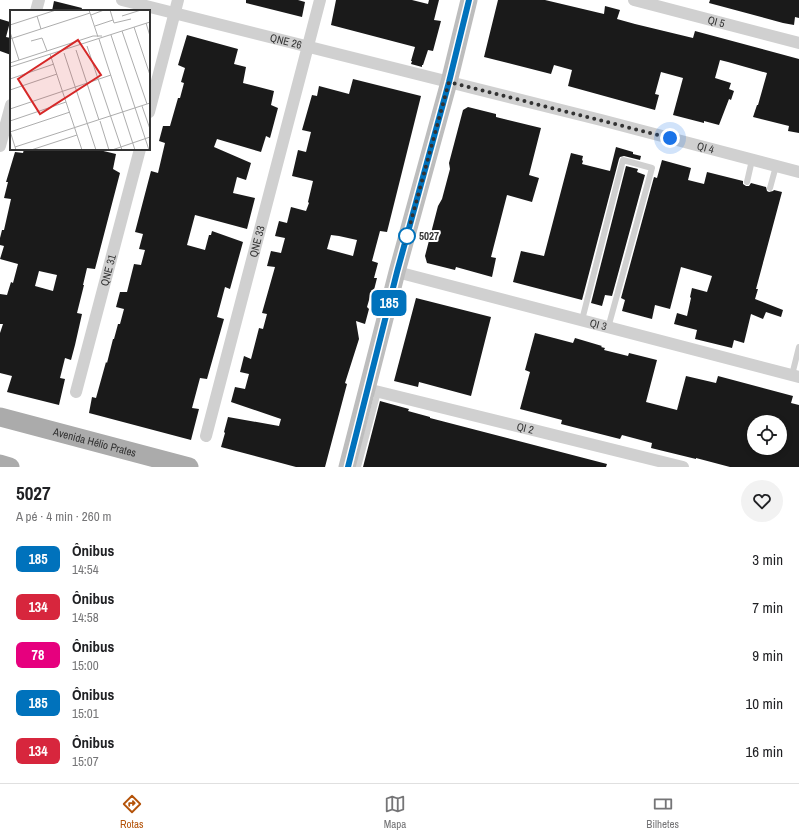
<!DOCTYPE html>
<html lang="pt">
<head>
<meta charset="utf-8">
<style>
	:root { --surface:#fff; --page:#f2f2f2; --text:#202124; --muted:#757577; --line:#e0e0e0; --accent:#b45309 }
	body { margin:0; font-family:"Archivo Narrow",sans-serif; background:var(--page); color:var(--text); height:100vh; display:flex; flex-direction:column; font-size:15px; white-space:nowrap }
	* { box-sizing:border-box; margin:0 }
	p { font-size:13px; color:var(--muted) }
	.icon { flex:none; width:22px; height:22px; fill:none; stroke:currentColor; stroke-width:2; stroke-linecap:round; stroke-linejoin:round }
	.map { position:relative; height:467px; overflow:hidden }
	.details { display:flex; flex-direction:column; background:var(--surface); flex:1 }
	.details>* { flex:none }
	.badge { padding:0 8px; border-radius:6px; font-size:14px; line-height:26px }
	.controls { position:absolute; left:747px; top:415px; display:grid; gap:8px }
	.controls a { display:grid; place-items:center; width:40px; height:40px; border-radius:50%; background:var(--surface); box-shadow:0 2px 6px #0003; font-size:20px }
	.you { position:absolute; width:20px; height:20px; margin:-10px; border:3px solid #fff; border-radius:50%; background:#1a73e8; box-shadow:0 0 0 6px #1a73e833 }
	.map>.badge { position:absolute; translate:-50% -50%; box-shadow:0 0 0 2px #fff }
	.round { display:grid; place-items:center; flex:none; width:42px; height:42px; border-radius:21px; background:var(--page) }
	.headline { display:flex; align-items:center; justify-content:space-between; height:68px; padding:0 16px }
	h1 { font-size:19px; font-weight:800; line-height:30px }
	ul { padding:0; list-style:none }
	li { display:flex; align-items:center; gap:12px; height:48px; padding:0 16px }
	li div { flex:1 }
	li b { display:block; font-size:15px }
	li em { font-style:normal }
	li .badge { min-width:44px; font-weight:700; text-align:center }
	.tab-bar { display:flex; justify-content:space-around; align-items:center; height:56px; border-top:1px solid var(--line); background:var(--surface); font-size:11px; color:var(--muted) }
	.tab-bar a { display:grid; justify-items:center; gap:2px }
	.tab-bar .on { color:var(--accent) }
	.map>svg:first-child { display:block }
	.building { fill:#1a1a1a; fill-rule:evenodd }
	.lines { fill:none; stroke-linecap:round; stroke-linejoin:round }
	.lane { stroke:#d0d0d0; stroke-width:6 }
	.street { stroke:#d0d0d0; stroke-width:12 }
	.secondary { stroke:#bdbdbd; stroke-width:17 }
	.primary { stroke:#ababab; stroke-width:19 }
	.line-casing { stroke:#fff; stroke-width:9 }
	.line { stroke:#0072bc; stroke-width:6 }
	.walk { stroke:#333; stroke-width:4; stroke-dasharray:0 7.2 }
	.stop-dot { fill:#fff; stroke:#0072bc; stroke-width:2 }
	.labels { text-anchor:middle; stroke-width:4; stroke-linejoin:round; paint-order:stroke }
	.street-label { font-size:11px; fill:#333; stroke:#fff }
	.stop-label { font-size:11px; font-weight:bold; fill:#333; stroke:#fff; text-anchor:start }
	.inset-road { fill:none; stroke:#adadad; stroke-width:1 }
	.view { fill:#d62828; fill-opacity:0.15; stroke:#d62828; stroke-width:2 }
	.inset-edge { fill:none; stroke:#333; stroke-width:2 }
</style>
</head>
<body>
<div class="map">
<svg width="799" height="467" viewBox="0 0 799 467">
	<rect width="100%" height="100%" fill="#fff"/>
	<path class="building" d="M 246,0 L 298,0 L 305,2 L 302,17 L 246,3 Z
		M 336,0 L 412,0 L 428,4 L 429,0 L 439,0 L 434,20 L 441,21 L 433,51 L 428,50 L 423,65 L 422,65 L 422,67 L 411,64 L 412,61 L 411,61 L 415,47 L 331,25 Z
		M 498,0 L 545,0 L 604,14 L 605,6 L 620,10 L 617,19 L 635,24 L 693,38 L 695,31 L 799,59 L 799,133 L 788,131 L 789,126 L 753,117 L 757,105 L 758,105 L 767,73 L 728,62 L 720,60 L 715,78 L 731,83 L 729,89 L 734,91 L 731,100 L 729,99 L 719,125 L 704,121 L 704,123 L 673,115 L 683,78 L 661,72 L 655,94 L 659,95 L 655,110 L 568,86 L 572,70 L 554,65 L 551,74 L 484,57 Z
		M 710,0 L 799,0 L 799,18 L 795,17 L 794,25 L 783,23 L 709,3 Z
		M 54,1 L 82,8 L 81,11 L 52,11 Z
		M 0,19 L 10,22 L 6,37 L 11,38 L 11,55 L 0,51 Z
		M 187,35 L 238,49 L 234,64 L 246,67 L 243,83 L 274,91 L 271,105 L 278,108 L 270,138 L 266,136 L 261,152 L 217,139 L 214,147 L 251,163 L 246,180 L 237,177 L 233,193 L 255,198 L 247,229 L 195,215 L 187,245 L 205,250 L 209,235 L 211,235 L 212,231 L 243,242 L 230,289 L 225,287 L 217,317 L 224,319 L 207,379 L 200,378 L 192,408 L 199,409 L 191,440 L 89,413 L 92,397 L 96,398 L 106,362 L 107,363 L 113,339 L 114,339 L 118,324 L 120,324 L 124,309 L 116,307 L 120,292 L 127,292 L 134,264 L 141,265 L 145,250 L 139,249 L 143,234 L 135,232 L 151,171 L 158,173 L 165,143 L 159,141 L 163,126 L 170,126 L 178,98 L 180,98 L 184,83 L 181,82 L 185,68 L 178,65 Z
		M 353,79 L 421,96 L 387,232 L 380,231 L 372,261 L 378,263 L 374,278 L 377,278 L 373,294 L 371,293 L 367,307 L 369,309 L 365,324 L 356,321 L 359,339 L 345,383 L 347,384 L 325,467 L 296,467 L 221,447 L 225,433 L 224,432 L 228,417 L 279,426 L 281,419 L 231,402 L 235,387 L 245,389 L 249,374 L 240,372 L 244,356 L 251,359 L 259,328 L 263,329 L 267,314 L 262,313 L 275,267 L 267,266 L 271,251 L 281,253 L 285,238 L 275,236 L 279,221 L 287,223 L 291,207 L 306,211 L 309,203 L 308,202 L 313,181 L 292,176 L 298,150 L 306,152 L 311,132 L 302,130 L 312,95 L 317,96 L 319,86 L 349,94 ZM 331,235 L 339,236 L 357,240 L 353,256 L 327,249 Z
		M 468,107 L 496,114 L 496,117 L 541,128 L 529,175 L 539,178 L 532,202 L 507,195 L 491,257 L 496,258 L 492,277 L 456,267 L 455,270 L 427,263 L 425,256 L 438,206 L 442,199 L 450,169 L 449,163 L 463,110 Z
		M 616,147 L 633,152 L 633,154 L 641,156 L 640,160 L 624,156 L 620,157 L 619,159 L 582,300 L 513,282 L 521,251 L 544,256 L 571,153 L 583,156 L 582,160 L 583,161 L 582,164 L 610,171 Z
		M 24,149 L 95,149 L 116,154 L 113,169 L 120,173 L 95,269 L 87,268 L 83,285 L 84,285 L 77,313 L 82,314 L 75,345 L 71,360 L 65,358 L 60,378 L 65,379 L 59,405 L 7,392 L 12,376 L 0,373 L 0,333 L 3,324 L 0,324 L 0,294 L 7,295 L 11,282 L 13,283 L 18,264 L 0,259 L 4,246 L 0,245 L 0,238 L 2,230 L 4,230 L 11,199 L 4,198 L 8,182 L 6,182 L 15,152 L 23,153 ZM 39,271 L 57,275 L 53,291 L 35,286 Z
		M 662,160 L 691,168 L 688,180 L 704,184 L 707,172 L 743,181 L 743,184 L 746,186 L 749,186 L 751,183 L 766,187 L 767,191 L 769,192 L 773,191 L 774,190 L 782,192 L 756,289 L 758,289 L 755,299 L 783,310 L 781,317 L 766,312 L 763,319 L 751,314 L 744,343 L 734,340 L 732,348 L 695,339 L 697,330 L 674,324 L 677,313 L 687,316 L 691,298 L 690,297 L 692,288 L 707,292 L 712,276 L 681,267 L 670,309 L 655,305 L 652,319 L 622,311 L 625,300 L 621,298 L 654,177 L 657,178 Z
		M 626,166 L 638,169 L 637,172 L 645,175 L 612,296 L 605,295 L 602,306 L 591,303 Z
		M 416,298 L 491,317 L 471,396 L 419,382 L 418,387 L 394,381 Z
		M 535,333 L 573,343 L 575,338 L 602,346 L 601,347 L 605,348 L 604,350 L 628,356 L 629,353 L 657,360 L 646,402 L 677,410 L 686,376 L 716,383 L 718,376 L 793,396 L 791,403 L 799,405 L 799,467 L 730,467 L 696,458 L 696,459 L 651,448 L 652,443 L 622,435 L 620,439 L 561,424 L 562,420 L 520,409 L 530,372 L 525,370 ZM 754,422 L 780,422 L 780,448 L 754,448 Z
		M 380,401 L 409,409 L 408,411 L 430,417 L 430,418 L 607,464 L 606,467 L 363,467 Z"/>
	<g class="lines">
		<path class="lane" d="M 747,182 L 752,160
			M 770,188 L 776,166
			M 582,320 L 623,160 L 652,168 L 608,328
			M 792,375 L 799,347
			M 358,467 L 378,392"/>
		<g class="street">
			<path id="s1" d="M 122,0 L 601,120 L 799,172"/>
			<path id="s2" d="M 634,0 L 799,43"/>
			<path d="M 36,11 L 39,0"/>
			<path d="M 149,112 L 178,0"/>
			<path d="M 0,146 L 11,105"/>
			<path id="s3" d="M 397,272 L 799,377"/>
			<path id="s4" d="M 367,389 L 683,467"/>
			<path id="s5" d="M 76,392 L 140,149"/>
			<path id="s6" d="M 206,436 L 320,0"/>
		</g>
		<path class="secondary" d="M 347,467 L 397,272 L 449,82 L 469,0"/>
		<g class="primary">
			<path id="s7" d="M 0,417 L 189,467"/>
			<path d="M 0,464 L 10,467"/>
		</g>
	</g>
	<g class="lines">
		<defs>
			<path id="line" d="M 348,467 L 397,272 L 449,82 L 469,0"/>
		</defs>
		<use href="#line" class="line-casing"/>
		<use href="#line" class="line"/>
		<path class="walk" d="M 407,236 L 405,243 L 449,82 L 670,138"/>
	</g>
	<circle class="stop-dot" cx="407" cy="236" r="8"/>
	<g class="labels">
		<g class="street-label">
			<text dy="4" stroke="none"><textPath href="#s2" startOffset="85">QI 5</textPath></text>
			<text dy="4" stroke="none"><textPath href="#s1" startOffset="169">QNE 26</textPath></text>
			<text dy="4" stroke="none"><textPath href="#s1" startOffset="602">QI 4</textPath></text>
			<text dy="4" stroke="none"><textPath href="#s6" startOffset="201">QNE 33</textPath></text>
			<text dy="4" stroke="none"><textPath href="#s5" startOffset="126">QNE 31</textPath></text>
			<text dy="4" stroke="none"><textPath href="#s3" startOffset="208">QI 3</textPath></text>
			<text dy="4" stroke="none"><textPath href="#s4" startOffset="163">QI 2</textPath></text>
			<text dy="4" stroke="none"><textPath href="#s7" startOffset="98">Avenida Hélio Prates</textPath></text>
		</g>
		<g class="stop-label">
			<text x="419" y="240">5027</text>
		</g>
	</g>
	<g transform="translate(10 10)">
		<rect width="140" height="140" fill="#fff"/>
		<path class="inset-road" d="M 79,0 L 88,27M 100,0 L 104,13 L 121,9M 81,5 L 94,0M 27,6 L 31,19M 112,6 L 131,0M 136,13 L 140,26M 0,15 L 46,0M 85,16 L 103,10M 124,17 L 140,65M 112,21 L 137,94M 0,22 L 9,50M 101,25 L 139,140M 0,29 L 80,3M 89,29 L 125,140M 21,31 L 32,28 L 37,41M 77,36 L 112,140M 66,40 L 89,110M 54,43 L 86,140M 40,44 L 72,140M 0,53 L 83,26 L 92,26M 0,57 L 140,12M 0,69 L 44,54M 0,80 L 47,64M 132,96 L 140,119M 0,99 L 101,65M 0,111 L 56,92M 90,111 L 99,140M 0,121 L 6,140M 0,122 L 60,102M 5,137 L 140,93M 21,140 L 67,125M 102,140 L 140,127"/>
		<path class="view" d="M 68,30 L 91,65 L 30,104 L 8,69 Z"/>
		<rect width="140" height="140" class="inset-edge"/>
	</g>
</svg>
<div class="controls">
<a><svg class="icon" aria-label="locate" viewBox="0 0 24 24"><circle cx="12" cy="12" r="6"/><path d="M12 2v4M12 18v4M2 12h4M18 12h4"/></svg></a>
</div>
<div class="you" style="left:670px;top:138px"></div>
<b class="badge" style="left:389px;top:303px;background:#0072bc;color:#fff">185</b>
</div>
<section class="details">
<div class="headline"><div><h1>5027</h1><p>A pé · 4 min · 260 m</p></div><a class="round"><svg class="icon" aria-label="heart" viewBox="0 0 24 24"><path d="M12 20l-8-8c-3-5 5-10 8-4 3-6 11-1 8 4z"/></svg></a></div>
<ul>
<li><span class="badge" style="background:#0072bc;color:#fff">185</span><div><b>Ônibus</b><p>14:54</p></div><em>3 min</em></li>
<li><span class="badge" style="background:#d7263d;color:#fff">134</span><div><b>Ônibus</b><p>14:58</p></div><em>7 min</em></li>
<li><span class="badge" style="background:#e6007e;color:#fff">78</span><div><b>Ônibus</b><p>15:00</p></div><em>9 min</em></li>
<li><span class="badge" style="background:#0072bc;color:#fff">185</span><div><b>Ônibus</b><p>15:01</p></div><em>10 min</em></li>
<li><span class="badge" style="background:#d7263d;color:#fff">134</span><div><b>Ônibus</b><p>15:07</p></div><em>16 min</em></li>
</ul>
</section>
<nav class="tab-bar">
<a class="on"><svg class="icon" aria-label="directions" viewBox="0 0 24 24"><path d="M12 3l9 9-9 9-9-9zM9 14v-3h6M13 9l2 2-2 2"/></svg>Rotas</a>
<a><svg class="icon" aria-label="map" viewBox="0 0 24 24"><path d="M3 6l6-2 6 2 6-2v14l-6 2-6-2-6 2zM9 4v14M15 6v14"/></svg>Mapa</a>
<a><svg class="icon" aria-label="tickets" viewBox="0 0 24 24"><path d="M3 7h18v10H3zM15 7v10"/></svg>Bilhetes</a>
</nav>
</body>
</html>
